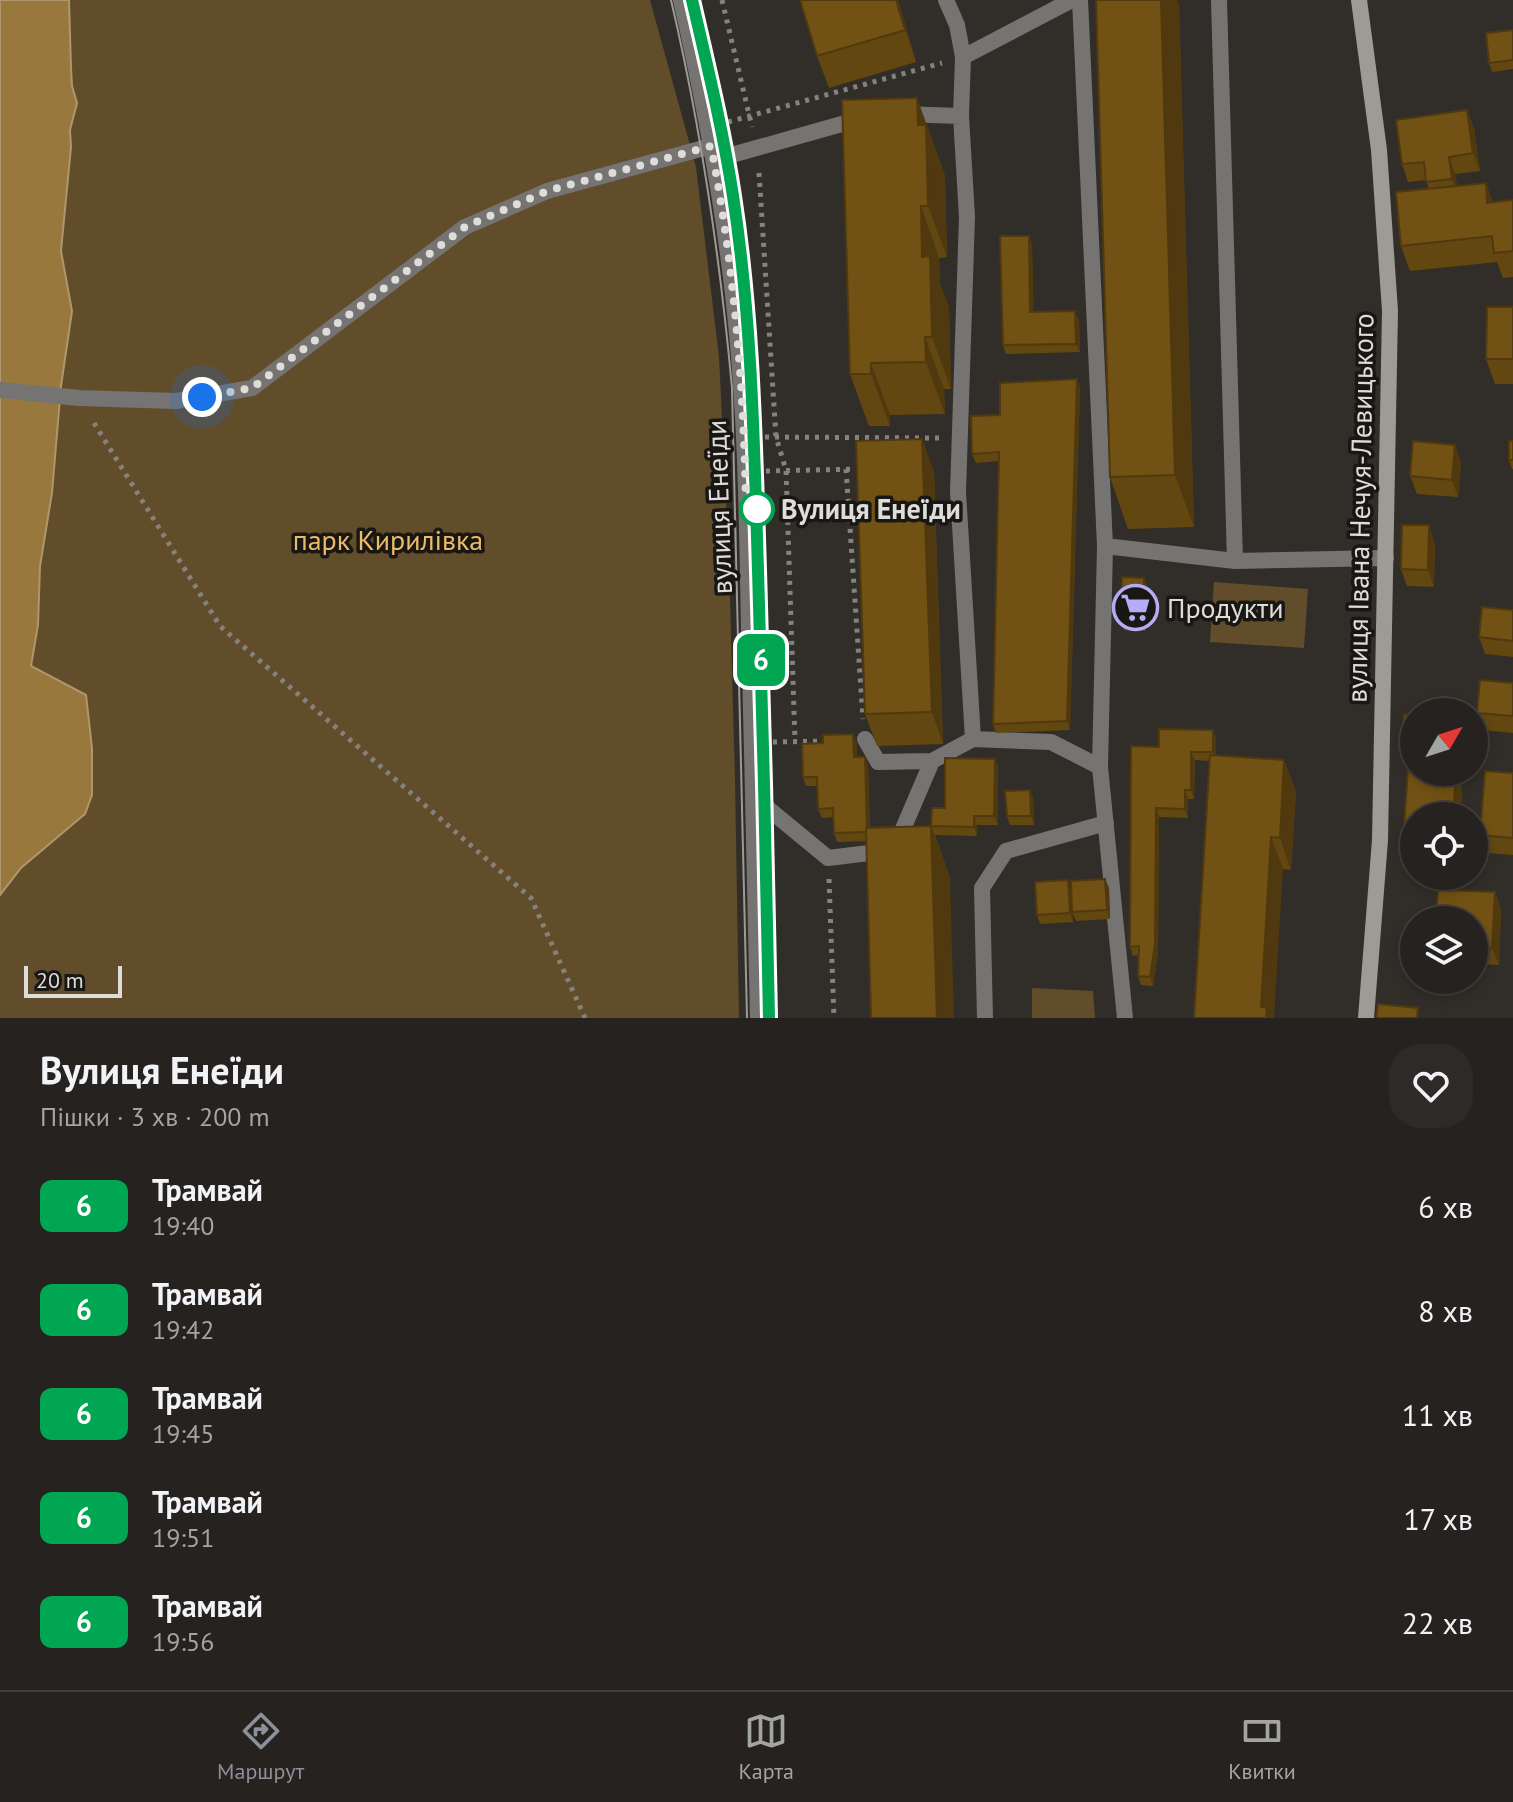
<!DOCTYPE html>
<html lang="uk">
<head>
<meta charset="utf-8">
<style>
	:root { --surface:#25221f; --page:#2d2a28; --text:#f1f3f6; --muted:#a3a4a4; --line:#423f3d; --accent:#8c9099 }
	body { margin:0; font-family:"PT Sans",sans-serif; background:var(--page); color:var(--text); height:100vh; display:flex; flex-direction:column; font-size:30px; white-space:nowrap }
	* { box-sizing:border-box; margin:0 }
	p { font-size:26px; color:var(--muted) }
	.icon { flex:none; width:44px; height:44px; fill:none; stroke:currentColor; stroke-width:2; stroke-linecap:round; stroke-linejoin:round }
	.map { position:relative; height:1018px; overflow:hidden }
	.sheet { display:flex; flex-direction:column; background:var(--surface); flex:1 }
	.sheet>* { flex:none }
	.badge { padding:0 16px; border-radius:12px; font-size:28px; line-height:52px }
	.needle { width:52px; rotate:51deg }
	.tools { position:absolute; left:1400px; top:698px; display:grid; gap:16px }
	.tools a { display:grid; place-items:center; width:88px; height:88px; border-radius:50%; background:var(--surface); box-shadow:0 4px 12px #0003,0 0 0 2px var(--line); font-size:40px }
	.scale { position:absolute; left:24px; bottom:20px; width:98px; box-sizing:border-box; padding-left:8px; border:4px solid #dfddda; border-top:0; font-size:22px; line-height:28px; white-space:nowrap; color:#dfddda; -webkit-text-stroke:6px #181714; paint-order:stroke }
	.you { position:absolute; width:40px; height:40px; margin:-20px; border:6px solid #fff; border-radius:50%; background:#1a73e8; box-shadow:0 0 0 12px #1a73e833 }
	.map>.badge { position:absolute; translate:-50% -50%; box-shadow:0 0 0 4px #fff }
	.round { display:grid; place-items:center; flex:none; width:84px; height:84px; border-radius:32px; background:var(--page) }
	.summary { display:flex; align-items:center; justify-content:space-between; height:136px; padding:0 40px }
	h1 { font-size:38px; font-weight:600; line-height:60px }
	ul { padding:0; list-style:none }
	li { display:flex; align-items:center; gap:24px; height:104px; padding:0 40px }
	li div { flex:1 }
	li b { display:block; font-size:30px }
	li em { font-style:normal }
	li .badge { min-width:88px; font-weight:700; text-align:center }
	.tab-bar { display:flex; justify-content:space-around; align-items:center; height:112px; border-top:2px solid var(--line); background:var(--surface); font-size:22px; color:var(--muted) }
	.tab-bar a { display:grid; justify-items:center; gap:4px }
	.tab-bar .current { color:var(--accent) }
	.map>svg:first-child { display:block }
	.green { fill:#624d2a }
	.water { fill:#99783e; stroke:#ae966d; stroke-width:2 }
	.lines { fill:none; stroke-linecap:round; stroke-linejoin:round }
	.path { stroke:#85827e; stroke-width:5; stroke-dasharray:4 6; stroke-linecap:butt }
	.lane { stroke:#767472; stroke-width:16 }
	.street { stroke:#767472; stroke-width:16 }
	.secondary { stroke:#9e9b97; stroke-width:16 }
	.tram { stroke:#9c9996; stroke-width:2 }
	.wall { fill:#624711 }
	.shaded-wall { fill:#50390e }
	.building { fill:#725214; stroke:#50390e; stroke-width:2 }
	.line-casing { stroke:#fff; stroke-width:18 }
	.line { stroke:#00a651; stroke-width:12 }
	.walk { stroke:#dfddda; stroke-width:8; stroke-dasharray:0 14.4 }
	.stop-dot { fill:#fff; stroke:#00a651; stroke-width:4 }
	.labels { text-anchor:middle; stroke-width:7; stroke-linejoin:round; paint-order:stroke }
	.street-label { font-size:28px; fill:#dfddda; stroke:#181714 }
	.stop-label { font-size:28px; font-weight:bold; fill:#dfddda; stroke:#181714; text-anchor:start }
	.park-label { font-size:28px; fill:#ecbb67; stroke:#181714 }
	.poi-label { font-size:28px; fill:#dfddda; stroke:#181714; text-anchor:start }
</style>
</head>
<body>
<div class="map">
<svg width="1513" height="1018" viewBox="0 0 1513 1018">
	<rect width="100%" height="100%" fill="#312e29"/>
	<path class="green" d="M 69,0 L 650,0 L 696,167 L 719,357 L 729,561 L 735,780 L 739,1018 L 0,1018 L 0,895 L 21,868 L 85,814 L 66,684 L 31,667 L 38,625 L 40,566 L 52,493 L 61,386 L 72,311 L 61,251 L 71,147 L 70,130 L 77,103 L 72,86 L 71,68 Z
		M 1214,582 L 1308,589 L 1304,648 L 1210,642 Z
		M 1032,988 L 1093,991 L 1095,1018 L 1032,1018 Z"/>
	<path class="water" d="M 0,0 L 69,0 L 71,68 L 72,86 L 77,103 L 70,130 L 71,147 L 61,251 L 72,311 L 61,386 L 52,493 L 40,566 L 38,625 L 31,666 L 86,695 L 92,748 L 92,795 L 85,814 L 21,868 L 0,895 Z"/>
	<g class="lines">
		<path class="path" d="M 722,0 L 752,127
			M 728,122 L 942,63
			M 759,173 L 776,437 L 786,470 L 795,741
			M 94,423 L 220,626 L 531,898 L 585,1018
			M 765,437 L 939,438
			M 846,469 L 863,719
			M 766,471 L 860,469
			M 773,742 L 827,741
			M 829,879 L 834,1018"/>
		<path class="lane" d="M 946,0 L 957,25 L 963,57 L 1072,0
			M 1080,0 L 1105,546 L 1235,561 L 1219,0
			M 961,116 L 963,57
			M 714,160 L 863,118
			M 0,390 L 79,398 L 176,401 L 252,388 L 465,227 L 547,191 L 711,146
			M 1235,561 L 1386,558
			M 865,739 L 878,762 L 932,761 L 973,739 L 958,492 L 967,217 L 961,116 L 902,114
			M 973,739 L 1051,742 L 1100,767 L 1105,546
			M 1100,767 L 1125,1018
			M 754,806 L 765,806 L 828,858 L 894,850 L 932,761
			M 985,1018 L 982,888 L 1006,851 L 1106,823"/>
		<path class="street" d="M 681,0 C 704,101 723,202 734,304 C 746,413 747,522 749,631 C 752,760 756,889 758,1018"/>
		<path class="secondary" d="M 1359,0 L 1379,150 L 1390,311 L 1380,840 L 1366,1018"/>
		<path class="tram" d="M 671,0 C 701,128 720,257 732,388 L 747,1018
			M 692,0 L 726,157 L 733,197 L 745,304 L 755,471 L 769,1018"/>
	</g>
	<path class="wall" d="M 800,0 L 898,0 L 916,62 L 829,88 L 817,56 Z
		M 1179,4 L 1194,527 L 1128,529 L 1110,477 Z
		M 1513,30 L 1513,69 L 1492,72 L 1489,63 Z
		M 917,98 L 945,176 L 947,257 L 939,258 L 940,284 L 949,308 L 951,389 L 944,389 L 945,414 L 890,415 L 890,426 L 869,426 L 850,374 Z
		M 1474,128 L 1480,171 L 1455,174 L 1457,186 L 1486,183 L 1492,202 L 1513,200 L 1513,277 L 1503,278 L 1497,262 L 1410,271 L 1401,246 L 1429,189 L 1426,180 L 1408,182 L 1402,164 Z
		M 1029,236 L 1032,245 L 1033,312 L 1079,320 L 1080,352 L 1006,354 L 1003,345 Z
		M 1513,307 L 1513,384 L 1495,384 L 1486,359 Z
		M 1077,379 L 1080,388 L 1070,730 L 996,733 L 993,724 L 999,461 L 976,463 L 972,454 L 1000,415 Z
		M 1513,441 L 1513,469 L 1512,469 L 1509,460 Z
		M 1461,462 L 1458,497 L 1417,494 L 1410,476 Z
		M 934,471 L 943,744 L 877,746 L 865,714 Z
		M 1435,543 L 1434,587 L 1407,586 L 1401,569 Z
		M 1144,578 L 1147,587 L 1146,631 L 1124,630 L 1121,621 Z
		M 1513,610 L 1513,657 L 1485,654 L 1479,637 Z
		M 1513,683 L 1513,733 L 1483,730 L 1477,713 Z
		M 1414,715 L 1414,767 L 1407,767 L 1401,749 Z
		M 1216,739 L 1216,756 L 1284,760 L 1296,792 L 1291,870 L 1283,869 L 1210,761 L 1195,760 L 1194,799 L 1188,799 L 1188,818 L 1159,817 L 1158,953 L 1153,986 L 1141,985 L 1138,976 L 1139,955 L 1133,956 L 1130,947 L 1159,747 Z
		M 857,743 L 857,757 L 868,765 L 870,827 L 931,826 L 945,808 L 995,759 L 998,768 L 998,825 L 977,825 L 977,836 L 935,835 L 950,878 L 866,841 L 837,842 L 834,833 L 834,817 L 822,818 L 818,809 L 818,786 L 806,786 L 803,777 Z
		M 1408,769 L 1414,769 L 1414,772 L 1456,772 L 1462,789 L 1461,816 L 1414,816 L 1414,859 L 1410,859 L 1403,841 Z
		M 1513,773 L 1513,855 L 1487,853 L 1480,835 Z
		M 1030,790 L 1033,799 L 1034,825 L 1010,825 L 1007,816 Z
		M 1105,879 L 1109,888 L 1110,919 L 1076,921 L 1072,912 Z
		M 1068,880 L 1071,889 L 1073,922 L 1040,924 L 1037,915 Z
		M 1495,892 L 1501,910 L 1499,965 L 1480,964 L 1477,955 L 1474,955 L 1474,920 Z"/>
	<path class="shaded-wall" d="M 896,0 L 898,0 L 916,62 L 905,30 Z
		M 1161,0 L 1177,0 L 1179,4 L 1194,527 L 1175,475 Z
		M 917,98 L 945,176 L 947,257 L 928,206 L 918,125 Z
		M 1467,110 L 1474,128 L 1480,171 L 1473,153 Z
		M 1449,157 L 1455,174 L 1458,197 L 1452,179 Z
		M 1486,183 L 1495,208 L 1487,203 Z
		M 921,206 L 939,258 L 940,284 L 949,308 L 951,389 L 932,337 L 922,257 Z
		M 1029,236 L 1032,245 L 1034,321 L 1030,312 Z
		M 1075,311 L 1079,320 L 1080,352 L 1076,344 Z
		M 925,337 L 944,389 L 945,414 L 926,362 Z
		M 871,363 L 890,415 L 890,426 L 871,374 Z
		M 1077,379 L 1080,388 L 1070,730 L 1067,721 Z
		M 922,439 L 934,471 L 943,744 L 932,712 Z
		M 1455,445 L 1461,462 L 1458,497 L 1452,480 Z
		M 1429,525 L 1435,543 L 1434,587 L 1428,570 Z
		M 1144,578 L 1147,587 L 1146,631 L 1143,622 Z
		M 1213,730 L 1216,739 L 1216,761 L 1213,752 Z
		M 853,734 L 857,743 L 857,766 L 854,757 Z
		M 1191,752 L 1195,760 L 1194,799 L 1191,790 Z
		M 865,757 L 868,765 L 870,841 L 867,832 Z
		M 995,759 L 998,768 L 998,825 L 994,816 Z
		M 1284,760 L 1296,792 L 1291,870 L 1280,838 Z
		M 1456,772 L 1462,789 L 1461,816 L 1453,816 Z
		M 1030,790 L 1033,799 L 1034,825 L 1031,816 Z
		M 1185,790 L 1188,799 L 1188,818 L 1185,809 Z
		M 1156,808 L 1159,817 L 1158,953 L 1153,986 L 1150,977 Z
		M 974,816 L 977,825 L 977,836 L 974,827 Z
		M 931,826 L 950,878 L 954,1018 L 937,1018 Z
		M 1271,837 L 1283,869 L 1274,1018 L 1264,1018 L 1261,1007 Z
		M 1105,879 L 1109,888 L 1110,919 L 1107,910 Z
		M 1068,880 L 1071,889 L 1073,922 L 1070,913 Z
		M 1495,892 L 1501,910 L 1499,965 L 1492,948 Z"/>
	<path class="building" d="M 800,0 L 896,0 L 905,30 L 817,56 Z
		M 1096,0 L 1161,0 L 1175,475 L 1110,477 Z
		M 1513,30 L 1513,60 L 1489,63 L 1486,33 Z
		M 917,98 L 918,125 L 926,125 L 928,206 L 921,206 L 922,257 L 930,256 L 932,337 L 925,337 L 926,362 L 871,363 L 871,374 L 850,374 L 842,100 Z
		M 1467,110 L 1473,153 L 1449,157 L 1452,179 L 1426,182 L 1424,162 L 1402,164 L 1396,120 Z
		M 1486,183 L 1487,203 L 1513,200 L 1513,251 L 1494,253 L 1492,236 L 1401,246 L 1396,192 Z
		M 1000,236 L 1029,236 L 1030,312 L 1075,311 L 1076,344 L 1003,345 Z
		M 1487,307 L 1513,307 L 1513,359 L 1486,359 Z
		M 1077,379 L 1067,721 L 993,724 L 999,452 L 972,454 L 971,416 L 1000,415 L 1000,383 Z
		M 922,439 L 932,712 L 865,714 L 856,441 Z
		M 1413,441 L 1455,445 L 1452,480 L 1410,476 Z
		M 1509,441 L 1513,441 L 1513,460 L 1509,460 Z
		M 1402,525 L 1429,525 L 1428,570 L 1401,569 Z
		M 1122,577 L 1144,578 L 1143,622 L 1121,621 Z
		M 1482,607 L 1513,610 L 1513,641 L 1479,637 Z
		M 1480,680 L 1513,683 L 1513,716 L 1477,713 Z
		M 1404,714 L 1414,715 L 1414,750 L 1401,749 Z
		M 1159,729 L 1213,730 L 1213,752 L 1191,752 L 1191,790 L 1185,790 L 1185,809 L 1156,808 L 1155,944 L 1150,977 L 1138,976 L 1139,946 L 1130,947 L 1131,746 L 1159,747 Z
		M 853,734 L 854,757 L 865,757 L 867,828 L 866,828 L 866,832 L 834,833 L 833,808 L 818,809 L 817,777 L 803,777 L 802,744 L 823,743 L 823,735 Z
		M 1210,755 L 1284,760 L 1280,838 L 1271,837 L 1261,1007 L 1267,1008 L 1266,1018 L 1194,1018 Z
		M 945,758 L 995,759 L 994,816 L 974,816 L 974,827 L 931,826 L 932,808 L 945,808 Z
		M 1408,769 L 1414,769 L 1414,772 L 1456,772 L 1453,816 L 1414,816 L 1414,842 L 1403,841 Z
		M 1485,771 L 1513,773 L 1513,838 L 1480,835 Z
		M 1030,790 L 1031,816 L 1007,816 L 1005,791 Z
		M 931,826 L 937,1018 L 871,1018 L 866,828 Z
		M 1105,879 L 1107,910 L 1072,912 L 1071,881 Z
		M 1068,880 L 1070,913 L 1037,915 L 1035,882 Z
		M 1438,890 L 1495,892 L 1492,948 L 1474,947 L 1474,920 L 1436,920 Z
		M 1378,1004 L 1418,1008 L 1417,1018 L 1376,1018 Z"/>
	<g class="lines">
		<defs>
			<path id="line" d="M 692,0 C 707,65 723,130 733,196 C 752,319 754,445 758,570 C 763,719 766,869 769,1018"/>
		</defs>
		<use href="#line" class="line-casing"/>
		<use href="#line" class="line"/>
		<path class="walk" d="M 202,397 L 252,388 L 465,227 L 547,191 L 711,146 C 734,265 744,388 746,509 L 757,509"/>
	</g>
	<defs>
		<symbol id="supermarket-ring" viewBox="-11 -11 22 22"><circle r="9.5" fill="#181714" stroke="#b5acf8" stroke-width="1.5"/><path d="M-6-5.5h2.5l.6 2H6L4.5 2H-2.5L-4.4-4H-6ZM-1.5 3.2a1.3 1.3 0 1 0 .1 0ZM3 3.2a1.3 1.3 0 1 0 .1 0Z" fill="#b5acf8"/></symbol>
	</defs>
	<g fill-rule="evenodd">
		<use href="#supermarket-ring" x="1110" y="582" width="51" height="51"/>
	</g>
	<circle class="stop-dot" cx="757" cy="509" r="16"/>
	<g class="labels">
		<g class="street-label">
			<text transform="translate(719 507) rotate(-92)" y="10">вулиця Енеїди</text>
			<text transform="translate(1360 508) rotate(-89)" y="10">вулиця Івана Нечуя-Левицького</text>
		</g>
		<g class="stop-label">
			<text x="781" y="519">Вулиця Енеїди</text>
		</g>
		<g class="park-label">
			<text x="388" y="550">парк Кирилівка</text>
		</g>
		<g class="poi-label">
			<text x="1167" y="618">Продукти</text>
		</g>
	</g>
</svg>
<div class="tools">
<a><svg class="needle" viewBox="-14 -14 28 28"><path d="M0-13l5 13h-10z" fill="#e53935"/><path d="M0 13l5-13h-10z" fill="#a3a4a4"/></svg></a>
<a><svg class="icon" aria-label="locate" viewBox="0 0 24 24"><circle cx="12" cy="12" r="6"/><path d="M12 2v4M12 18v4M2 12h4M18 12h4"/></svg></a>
<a><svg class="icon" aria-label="layers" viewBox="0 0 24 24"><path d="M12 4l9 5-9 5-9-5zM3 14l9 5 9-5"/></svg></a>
</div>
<div class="scale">20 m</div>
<div class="you" style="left:202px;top:397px"></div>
<b class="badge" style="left:761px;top:660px;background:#00a651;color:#fff">6</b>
</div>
<section class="sheet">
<div class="summary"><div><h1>Вулиця Енеїди</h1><p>Пішки · 3 хв · 200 m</p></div><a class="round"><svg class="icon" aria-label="heart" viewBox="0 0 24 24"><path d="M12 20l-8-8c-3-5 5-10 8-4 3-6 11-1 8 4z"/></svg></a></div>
<ul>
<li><span class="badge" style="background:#00a651;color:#fff">6</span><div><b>Трамвай</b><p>19:40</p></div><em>6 хв</em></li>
<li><span class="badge" style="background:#00a651;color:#fff">6</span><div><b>Трамвай</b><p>19:42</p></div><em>8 хв</em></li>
<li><span class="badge" style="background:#00a651;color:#fff">6</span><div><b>Трамвай</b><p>19:45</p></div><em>11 хв</em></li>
<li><span class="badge" style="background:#00a651;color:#fff">6</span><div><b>Трамвай</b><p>19:51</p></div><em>17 хв</em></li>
<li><span class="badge" style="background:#00a651;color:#fff">6</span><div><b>Трамвай</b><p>19:56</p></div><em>22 хв</em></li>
</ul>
</section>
<nav class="tab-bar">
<a class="current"><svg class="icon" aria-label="directions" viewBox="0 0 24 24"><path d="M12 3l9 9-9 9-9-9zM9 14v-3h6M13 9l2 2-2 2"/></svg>Маршрут</a>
<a><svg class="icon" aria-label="map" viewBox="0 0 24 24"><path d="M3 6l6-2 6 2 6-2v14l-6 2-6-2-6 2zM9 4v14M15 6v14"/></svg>Карта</a>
<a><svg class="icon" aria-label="tickets" viewBox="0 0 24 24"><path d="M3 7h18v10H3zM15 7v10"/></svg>Квитки</a>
</nav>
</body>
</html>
